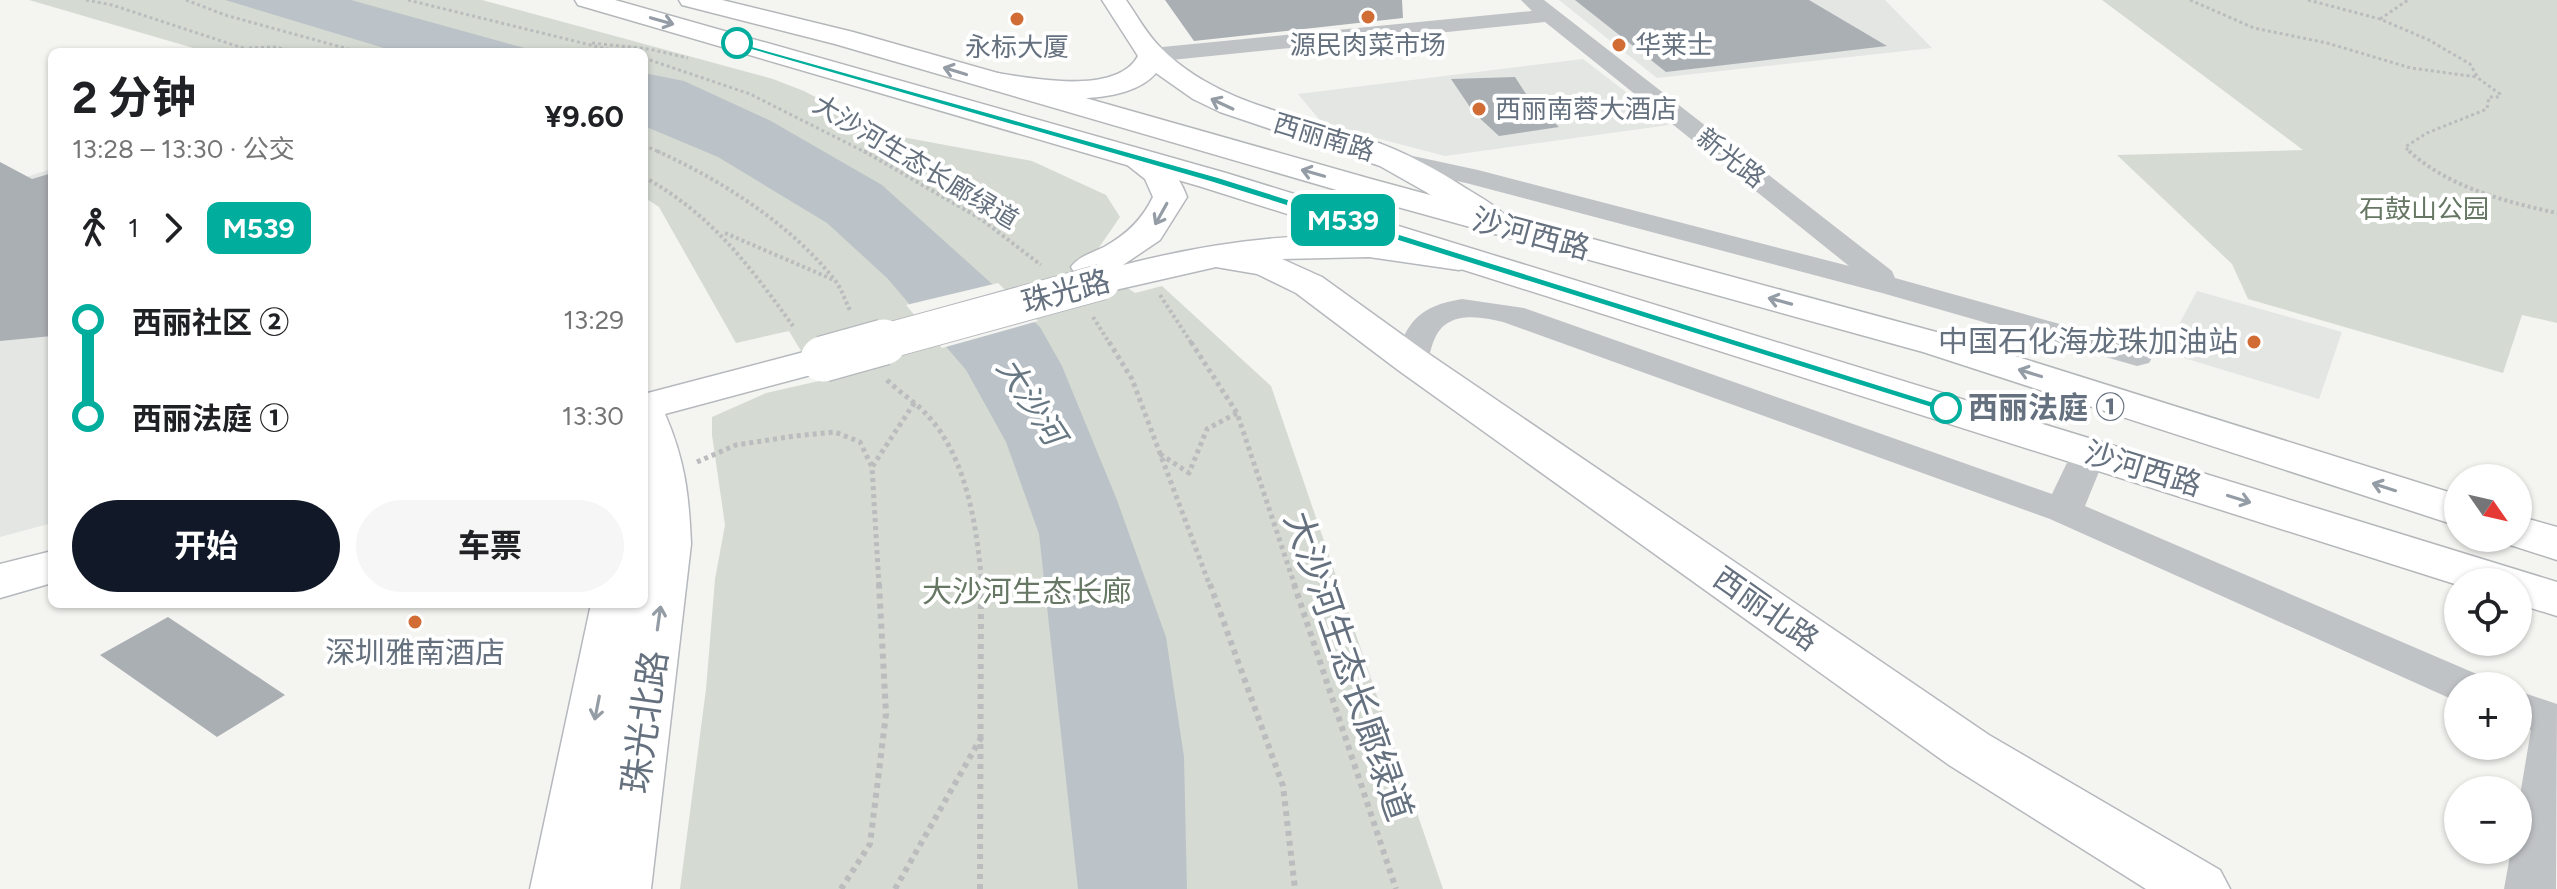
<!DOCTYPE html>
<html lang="zh">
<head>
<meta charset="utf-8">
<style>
	:root { --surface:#fff; --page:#f6f6f6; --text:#202124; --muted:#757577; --accent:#111827 }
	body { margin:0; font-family:Figtree,"Noto Sans SC",sans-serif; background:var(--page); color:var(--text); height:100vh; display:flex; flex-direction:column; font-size:30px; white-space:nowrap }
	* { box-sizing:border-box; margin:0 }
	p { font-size:26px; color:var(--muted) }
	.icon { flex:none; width:44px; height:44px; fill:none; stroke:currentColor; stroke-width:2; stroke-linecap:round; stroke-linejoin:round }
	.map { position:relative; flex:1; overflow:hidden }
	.side { position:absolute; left:48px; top:48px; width:600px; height:560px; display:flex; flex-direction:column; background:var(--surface); border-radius:12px; box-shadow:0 2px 6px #0004 }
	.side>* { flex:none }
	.badge { padding:0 16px; border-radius:12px; font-size:28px; line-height:52px }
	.needle { width:52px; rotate:124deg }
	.tools { position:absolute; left:2444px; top:464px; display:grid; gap:16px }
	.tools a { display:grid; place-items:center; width:88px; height:88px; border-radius:50%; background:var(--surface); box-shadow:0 2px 6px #0004; font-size:40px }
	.map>.badge { position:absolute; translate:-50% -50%; box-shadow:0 0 0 4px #fff }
	.legs { display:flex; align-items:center; gap:12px; height:88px; padding:0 24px; font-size:26px }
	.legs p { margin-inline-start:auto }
	.headline { display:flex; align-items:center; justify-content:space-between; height:136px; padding:0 24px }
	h1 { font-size:44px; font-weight:700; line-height:60px }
	.action { display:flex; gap:16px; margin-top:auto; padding:16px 24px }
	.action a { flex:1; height:92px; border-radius:48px; background:var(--accent); color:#fff; font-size:32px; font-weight:700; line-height:92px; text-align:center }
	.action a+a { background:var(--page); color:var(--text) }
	ul { padding:0 24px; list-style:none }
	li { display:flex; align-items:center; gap:28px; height:96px; font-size:30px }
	li i { display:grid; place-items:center; width:12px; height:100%; margin:0 10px; background:currentColor }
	li i::after { content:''; width:20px; height:20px; margin:-10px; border:6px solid; border-radius:50%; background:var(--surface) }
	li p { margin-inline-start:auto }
	li:first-child i { background:linear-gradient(#0000 50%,currentColor 0) }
	li:last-child i { background:linear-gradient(currentColor 50%,#0000 0) }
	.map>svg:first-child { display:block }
	.built { fill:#e4e6e4 }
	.green { fill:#d5dbd2 }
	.water { fill:#bcc3c8 }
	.pier { fill:#f4f4f1 }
	.building { fill:#aaafb4 }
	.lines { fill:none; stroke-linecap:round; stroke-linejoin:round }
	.secondary-casing { stroke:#b5b8bd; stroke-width:3 }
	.primary-casing { stroke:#b4b7ba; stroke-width:3 }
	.path-far3 { stroke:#babcbe; stroke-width:3; stroke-dasharray:3 3; stroke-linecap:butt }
	.path-far2 { stroke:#babcbe; stroke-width:4; stroke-dasharray:3 3; stroke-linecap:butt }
	.path-far1 { stroke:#babcbe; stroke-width:5; stroke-dasharray:4 4; stroke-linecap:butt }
	.path { stroke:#babcbe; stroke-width:6; stroke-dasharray:5 5; stroke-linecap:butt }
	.street { fill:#c0c3c6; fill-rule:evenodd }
	.secondary { fill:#fff; fill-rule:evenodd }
	.primary { fill:#fff; fill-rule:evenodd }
	.secondary-bridge-far1-casing { stroke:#b5b8bd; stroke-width:37; stroke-linecap:butt }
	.secondary-bridge-casing { stroke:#b5b8bd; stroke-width:48; stroke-linecap:butt }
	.secondary-bridge-far1 { stroke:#fff; stroke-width:35 }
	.secondary-bridge { stroke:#fff; stroke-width:45 }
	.oneway { stroke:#949ca5 }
	.line-1 { fill:#01ad9c; stroke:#fff; stroke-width:2 }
	.poi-dot { fill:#d16c34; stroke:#fff; stroke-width:3 }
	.stop-1-dot { fill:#fff; stroke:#01ad9c; stroke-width:4 }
	.labels { text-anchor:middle; stroke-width:8; stroke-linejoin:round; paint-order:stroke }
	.far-poi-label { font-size:26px; fill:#66717f; stroke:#fff }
	.far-street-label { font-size:26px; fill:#66717f; stroke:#fff }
	.far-park-label { font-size:26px; fill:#667764; stroke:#fff }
	.street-label { font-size:30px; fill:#66717f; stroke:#fff }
	.poi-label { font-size:30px; fill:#66717f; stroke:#fff; text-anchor:end }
	.stop-label { font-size:30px; font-weight:bold; fill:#66717f; stroke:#fff; text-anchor:start }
	.park-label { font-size:30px; fill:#667764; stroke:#fff }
	.water-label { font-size:32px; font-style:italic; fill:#677883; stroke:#fff }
	.near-street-label { font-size:36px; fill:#66717f; stroke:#fff }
</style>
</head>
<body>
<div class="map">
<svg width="2557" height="889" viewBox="0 0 2557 889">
	<rect width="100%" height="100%" fill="#f4f4f1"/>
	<path class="built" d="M 1559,0 L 1885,0 L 1932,48 L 1657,78 Z
		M 1583,59 L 1669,125 L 1445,156 L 1323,124 L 1298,94 Z
		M 52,169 L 52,523 L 0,537 L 0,185 Z
		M 2197,291 L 2342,332 L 2319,399 L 2164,352 Z"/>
	<path class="green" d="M 29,0 L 482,0 L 773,79 L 804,91 L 886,134 L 1032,161 L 1106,195 L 1120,217 L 1089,262 L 1135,293 L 1162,286 L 1271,386 L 1443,889 L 680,889 L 706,689 L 715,579 L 725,525 L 712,435 L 712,417 L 766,393 L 819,381 L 789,331 L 736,343 L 659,207 L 644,197 L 644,52 L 207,52 Z
		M 2102,0 L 2557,0 L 2557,323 L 2522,315 L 2503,373 L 2248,299 L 2232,264 L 2117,155 L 2303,150 Z"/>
	<path class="water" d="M 225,0 L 351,0 L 539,52 L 397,52 Z
		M 644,73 L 684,81 L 771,121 L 882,185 L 1040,327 L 1062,366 L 1117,500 L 1166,637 L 1184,757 L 1187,889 L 1078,889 L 1039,534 L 1006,442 L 966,370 L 887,278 L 827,223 L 718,157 L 644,126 Z"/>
	<path class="pier" d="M 998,283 L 1038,321 L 942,348 L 906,305 Z"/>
	<path class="building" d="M 1165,0 L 1402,0 L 1403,18 L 1194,41 Z
		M 1575,0 L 1809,0 L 1887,46 L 1666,72 Z
		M 1515,77 L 1528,97 L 1559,127 L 1499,136 L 1474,113 L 1451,79 Z
		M 0,162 L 32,179 L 52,173 L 52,336 L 0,341 Z
		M 168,617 L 285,695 L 217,737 L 100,655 Z"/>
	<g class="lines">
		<defs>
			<path id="secondary" d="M 1102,0 L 1126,0 C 1138,17 1147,35 1162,49 C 1215,101 1287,113 1355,135 C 1392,146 1426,163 1459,184 C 1476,195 1501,207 1512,224 L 1507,231 L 1495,234 L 1483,231 L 1426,192 L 1380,166 L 1220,112 L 1193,99 L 1156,73 C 1124,110 1030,99 987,88 L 983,82 L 987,76 L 997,73 C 1034,79 1117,95 1138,56 Z
				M 1132,147 C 1158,153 1178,171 1187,197 L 1160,240 L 1123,265 C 1236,236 1356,223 1472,251 L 1477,259 L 1472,267 L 1459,270 L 1369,257 L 1282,259 L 1322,277 L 1426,352 L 1989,735 L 2220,870 L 2230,889 L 2146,889 L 1949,765 L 1398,370 L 1296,293 L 1257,274 L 1216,267 L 1102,293 L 1089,290 L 1083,282 L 1087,277 L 1076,275 L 1071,267 C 1079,256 1092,253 1104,247 C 1126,235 1142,220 1153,197 L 1145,179 L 1116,156 L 1121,149 Z
				M 823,347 L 837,350 L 843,359 L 837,368 L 665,414 C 685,460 689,495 691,544 L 651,889 L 530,889 L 591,604 L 644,604 L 644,394 Z
				M 52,551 L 52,583 L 0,598 L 0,564 Z"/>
			<path id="primary" d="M 575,0 L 615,0 L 1226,173 L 2557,582 L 2557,616 L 2518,604 L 2518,582 L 2458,582 L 2458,585 L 1202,187 L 578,5 Z
				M 679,0 L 722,0 L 853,32 L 1371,179 L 1951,336 L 2458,495 L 2458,526 L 1923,352 L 1347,193 L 835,44 L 682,5 Z
				M 2518,516 L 2557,527 L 2557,560 L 2501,542 L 2499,538 L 2518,538 Z"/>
		</defs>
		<use href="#secondary" class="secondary-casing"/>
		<use href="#primary" class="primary-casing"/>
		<path class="path-far3" d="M 86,0 L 112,5 L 255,52
			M 186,0 L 225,15 L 359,52
			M 408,0 L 619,52
			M 2190,0 L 2254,28 L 2327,43 L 2411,68 L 2477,77
			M 2308,0 L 2380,19 L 2429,40 L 2470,64 L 2478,78 L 2500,94 L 2499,97 L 2489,97 L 2487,109 L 2427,133 L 2405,147 L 2411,153
			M 2380,19 L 2408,0
			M 592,43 L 649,49 L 688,58
			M 249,48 L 273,47 L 300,52
			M 644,58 L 750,94 L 867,153
			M 644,145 L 661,153"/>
		<path class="path-far2" d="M 657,151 C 721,180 790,224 834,279 C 842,289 845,301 851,312
			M 864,151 L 981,219 L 1041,265
			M 2409,151 C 2448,187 2506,202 2557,213
			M 644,177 C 712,215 748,264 793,326
			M 725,233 L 834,280
			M 1160,295 L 1192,344
			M 1093,317 L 1110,344"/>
		<path class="path-far1" d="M 1109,342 L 1132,379 L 1210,586
			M 1191,342 L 1237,413 L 1295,586
			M 887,380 C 900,393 917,403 929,417 C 968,461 977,529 982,586
			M 1160,454 L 1189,473 L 1207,429 L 1237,413
			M 697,462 L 736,445 L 795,436 L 835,432 L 860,442 L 872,467
			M 879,586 L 872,467 L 915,402"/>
		<path class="path" d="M 1210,584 L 1283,786 L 1295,889
			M 1294,584 L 1396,889
			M 841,889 L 870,844 L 886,714 L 879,584
			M 895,889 L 982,736
			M 980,889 L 981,584"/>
		<path class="street" d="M 1521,0 L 1544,0 L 1892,271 L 1895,278 L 2149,349 L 2153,356 L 2149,363 L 2137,366 L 1882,293 L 1466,183 L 1390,167 L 1386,161 L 1390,155 L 1399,153 L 1478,170 L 1849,266 L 1545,22 L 1152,62 L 1141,55 L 1152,48 L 1532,11 Z
			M 1462,299 L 1524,308 L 2052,494 L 2076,444 L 2089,441 L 2102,444 L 2107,452 L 2085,506 L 2479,675 L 2485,686 L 2458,686 L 2458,701 L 2447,697 L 2050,519 L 1503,322 C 1479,316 1447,311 1435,338 C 1430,348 1430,359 1424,368 L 1412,371 L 1400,368 L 1395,361 C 1407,320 1420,306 1462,299 Z
			M 2518,691 L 2557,704 L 2556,889 L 2504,889 L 2511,850 L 2518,850 L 2518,807 L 2531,730 L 2518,726 Z"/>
		<use href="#secondary" class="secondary"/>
		<use href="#primary" class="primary"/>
		<defs>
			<path id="secondary-bridge-far1" d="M 876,344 L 1102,282"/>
			<path id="secondary-bridge" d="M 823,359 L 884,342"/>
		</defs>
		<use href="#secondary-bridge-far1" class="secondary-bridge-far1-casing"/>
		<use href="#secondary-bridge" class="secondary-bridge-casing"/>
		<use href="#secondary-bridge-far1" class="secondary-bridge-far1"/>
		<use href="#secondary-bridge" class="secondary-bridge"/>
	</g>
	<defs><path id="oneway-shaft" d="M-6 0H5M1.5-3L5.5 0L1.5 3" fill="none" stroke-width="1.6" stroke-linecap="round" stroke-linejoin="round" transform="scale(2)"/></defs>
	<g class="oneway">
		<use href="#oneway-shaft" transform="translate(662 21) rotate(16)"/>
		<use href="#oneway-shaft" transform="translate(955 71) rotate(-163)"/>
		<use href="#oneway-shaft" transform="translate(1222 104) rotate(-155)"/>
		<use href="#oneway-shaft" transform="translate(1313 173) rotate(-164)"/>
		<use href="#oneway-shaft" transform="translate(1161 214) rotate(119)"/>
		<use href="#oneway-shaft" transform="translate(1780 301) rotate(-165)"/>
		<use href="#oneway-shaft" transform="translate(2030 373) rotate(-163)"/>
		<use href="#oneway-shaft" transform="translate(2384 487) rotate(-162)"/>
		<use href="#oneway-shaft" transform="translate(2239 499) rotate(17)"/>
		<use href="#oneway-shaft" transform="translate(659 618) rotate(-82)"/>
		<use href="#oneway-shaft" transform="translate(597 708) rotate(101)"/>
	</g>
	<path class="line-1" d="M 734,41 L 1218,177 L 1953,408 L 1946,412 L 1941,411 L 1210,182 L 734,45 Z"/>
	<g class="poi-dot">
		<circle cx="1368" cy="17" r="8"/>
		<circle cx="1017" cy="19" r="8"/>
		<circle cx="1619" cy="45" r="8"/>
		<circle cx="1479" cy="109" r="8"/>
		<circle cx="2254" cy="342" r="8"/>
		<circle cx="415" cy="622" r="8"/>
	</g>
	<g class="stop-1-dot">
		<circle cx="737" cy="43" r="14"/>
		<circle cx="1946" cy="408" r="14"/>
	</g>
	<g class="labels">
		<g class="far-poi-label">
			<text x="1368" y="54">源民肉菜市场</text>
			<text x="1635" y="54" text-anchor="start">华莱士</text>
			<text x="1017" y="56">永标大厦</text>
			<text x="1495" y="118" text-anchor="start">西丽南蓉大酒店</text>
		</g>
		<g class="far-street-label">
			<text transform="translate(1324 137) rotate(17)" y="9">西丽南路</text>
			<text transform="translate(1731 158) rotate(38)" y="9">新光路</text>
			<text transform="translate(916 162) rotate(31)" y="9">大沙河生态长廊绿道</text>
		</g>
		<g class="far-park-label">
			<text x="2424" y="218">石鼓山公园</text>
		</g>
		<g class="street-label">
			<text transform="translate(1531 234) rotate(15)" y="10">沙河西路</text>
			<text transform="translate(1066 292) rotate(-15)" y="10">珠光路</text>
			<text transform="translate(2143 469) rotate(17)" y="10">沙河西路</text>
			<text transform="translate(1766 609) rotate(35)" y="10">西丽北路</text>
		</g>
		<g class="poi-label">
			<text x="2238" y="352">中国石化海龙珠加油站</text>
			<text x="415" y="663" text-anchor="middle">深圳雅南酒店</text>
		</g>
		<g class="stop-label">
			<text x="1968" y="418">西丽法庭 ①</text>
		</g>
		<g class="park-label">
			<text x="1027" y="602">大沙河生态长廊</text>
		</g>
		<g class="water-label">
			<text transform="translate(1031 401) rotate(57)" y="11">大沙河</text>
		</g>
		<g class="near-street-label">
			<text transform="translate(1349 666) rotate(71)" y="13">大沙河生态长廊绿道</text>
			<text transform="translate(644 722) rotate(-82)" y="13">珠光北路</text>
		</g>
	</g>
</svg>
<div class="tools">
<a><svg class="needle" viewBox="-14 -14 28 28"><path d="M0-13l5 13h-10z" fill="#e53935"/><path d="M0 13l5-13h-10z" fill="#757577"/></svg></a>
<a><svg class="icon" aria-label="locate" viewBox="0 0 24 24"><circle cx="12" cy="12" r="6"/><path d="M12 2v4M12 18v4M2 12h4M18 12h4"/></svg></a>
<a>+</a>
<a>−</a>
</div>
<b class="badge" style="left:1343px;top:220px;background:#01ad9c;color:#fff">M539</b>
<section class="side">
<div class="headline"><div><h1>2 分钟</h1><p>13:28 – 13:30 · 公交</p></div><b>¥9.60</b></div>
<div class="legs"><svg class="icon" aria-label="walk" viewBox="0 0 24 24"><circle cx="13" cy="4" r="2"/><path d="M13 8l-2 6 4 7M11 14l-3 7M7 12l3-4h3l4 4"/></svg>1<svg class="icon" aria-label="forward" viewBox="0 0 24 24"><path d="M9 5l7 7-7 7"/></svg><b class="badge" style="background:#01ad9c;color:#fff">M539</b></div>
<ul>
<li><i style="color:#01ad9c"></i><b>西丽社区 ②</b><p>13:29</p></li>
<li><i style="color:#01ad9c"></i><b>西丽法庭 ①</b><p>13:30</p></li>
</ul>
<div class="action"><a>开始</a><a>车票</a></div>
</section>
</div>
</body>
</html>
